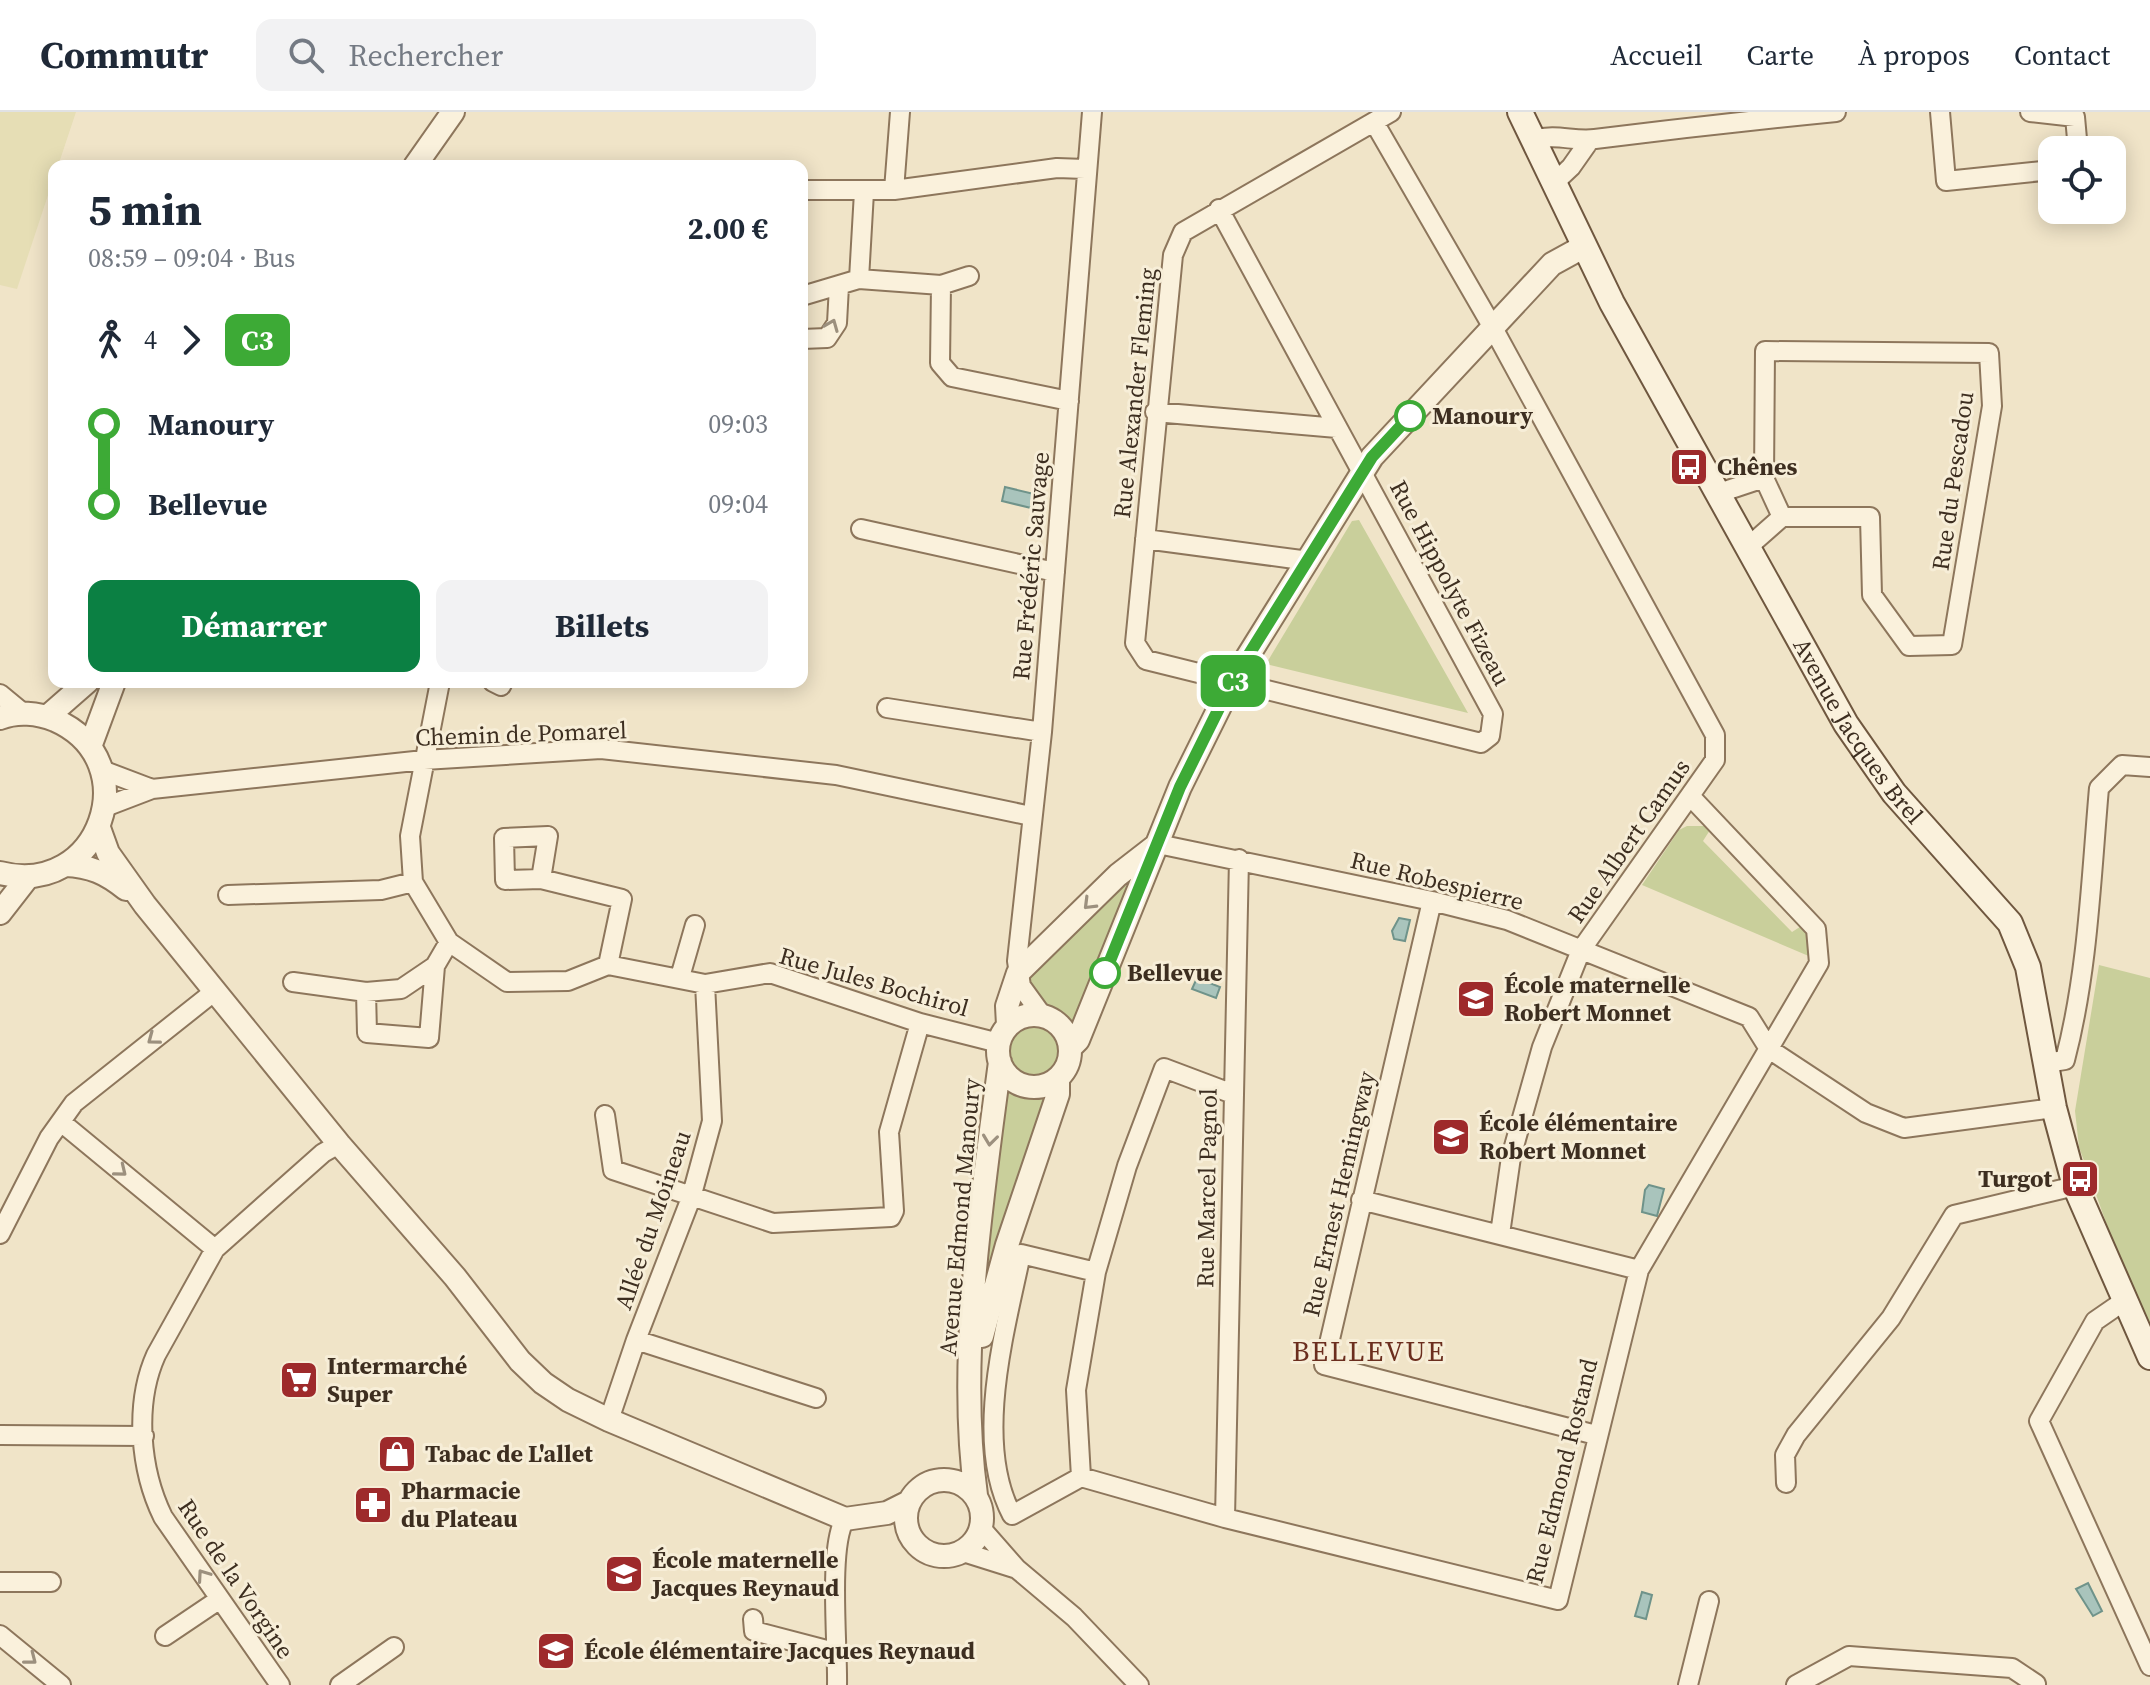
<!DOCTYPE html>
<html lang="fr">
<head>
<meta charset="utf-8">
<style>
	:root { --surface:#fff; --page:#f2f2f3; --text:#1f2937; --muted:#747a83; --line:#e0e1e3; --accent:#0b8043 }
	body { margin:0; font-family:"Source Serif 4",serif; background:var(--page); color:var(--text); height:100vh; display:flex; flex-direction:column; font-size:30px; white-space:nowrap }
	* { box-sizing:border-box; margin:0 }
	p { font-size:26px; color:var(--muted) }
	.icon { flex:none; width:44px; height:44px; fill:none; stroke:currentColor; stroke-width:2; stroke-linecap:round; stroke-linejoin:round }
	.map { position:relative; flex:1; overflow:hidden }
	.drawer { position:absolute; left:48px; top:48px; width:760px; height:528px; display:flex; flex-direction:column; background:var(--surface); border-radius:16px; box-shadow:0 4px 20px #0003 }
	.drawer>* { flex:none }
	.badge { padding:0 16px; border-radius:12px; font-size:28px; line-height:52px }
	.buttons { position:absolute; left:2038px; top:24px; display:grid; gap:16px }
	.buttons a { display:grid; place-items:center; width:88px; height:88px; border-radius:16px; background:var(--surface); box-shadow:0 4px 20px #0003; font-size:40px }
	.map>.badge { position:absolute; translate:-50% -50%; box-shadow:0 0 0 4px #fff }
	.legs { display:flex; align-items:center; gap:12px; height:88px; padding:0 40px; font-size:26px }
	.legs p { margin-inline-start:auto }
	.head { display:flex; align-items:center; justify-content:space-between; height:136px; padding:0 40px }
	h1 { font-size:44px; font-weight:700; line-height:60px }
	.action { display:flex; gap:16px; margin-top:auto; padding:16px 40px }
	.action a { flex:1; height:92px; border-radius:16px; background:var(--accent); color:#fff; font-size:32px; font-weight:700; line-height:92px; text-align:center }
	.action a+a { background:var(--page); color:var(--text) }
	ul { padding:0 40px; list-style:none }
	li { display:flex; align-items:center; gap:28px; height:80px; font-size:30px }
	li i { display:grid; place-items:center; width:12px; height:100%; margin:0 10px; background:currentColor }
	li i::after { content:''; width:20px; height:20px; margin:-10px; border:6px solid; border-radius:50%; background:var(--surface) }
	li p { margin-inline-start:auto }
	li:first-child i { background:linear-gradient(#0000 50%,currentColor 0) }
	li:last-child i { background:linear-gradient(currentColor 50%,#0000 0) }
	header { display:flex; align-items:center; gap:48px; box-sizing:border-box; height:112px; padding:0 40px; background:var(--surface); border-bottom:2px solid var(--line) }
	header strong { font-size:38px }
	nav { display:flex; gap:44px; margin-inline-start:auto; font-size:28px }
	.search { width:560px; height:72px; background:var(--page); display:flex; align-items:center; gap:20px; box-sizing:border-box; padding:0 28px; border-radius:16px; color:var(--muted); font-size:30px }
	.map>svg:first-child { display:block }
	.farmland { fill:#e6deb5 }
	.green { fill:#c9cf9b }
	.water { fill:#a9c4bc; stroke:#6f938a; stroke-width:2 }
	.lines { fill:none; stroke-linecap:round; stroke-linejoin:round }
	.minor-casing { stroke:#8d765c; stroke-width:22 }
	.tertiary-casing { stroke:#8d765c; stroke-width:26 }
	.secondary-casing { stroke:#6f573f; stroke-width:28 }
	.minor { stroke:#faf1dc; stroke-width:18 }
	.tertiary { stroke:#faf1dc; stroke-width:22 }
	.secondary { stroke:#faf1dc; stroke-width:24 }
	.oneway { stroke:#9c907e }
	.line-1-casing { stroke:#fff; stroke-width:18 }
	.line-1 { stroke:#3daa36; stroke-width:12 }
	.stop-1-dot { fill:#fff; stroke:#3daa36; stroke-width:4 }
	.labels { text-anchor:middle; stroke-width:6; stroke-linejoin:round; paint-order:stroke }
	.street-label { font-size:24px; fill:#3d2e20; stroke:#f7eed8 }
	.stop-label { font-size:24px; font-weight:bold; fill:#3d2e20; stroke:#f7eed8; text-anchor:start }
	.poi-label { font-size:24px; font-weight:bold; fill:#3d2e20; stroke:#f7eed8; text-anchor:start }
	.quarter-label { font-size:28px; letter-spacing:2px; fill:#6b2e1e; stroke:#f7eed8 }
</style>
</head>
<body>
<header>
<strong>Commutr</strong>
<div class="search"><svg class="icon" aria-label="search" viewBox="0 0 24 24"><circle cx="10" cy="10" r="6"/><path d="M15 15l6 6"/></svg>Rechercher</div>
<nav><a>Accueil</a><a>Carte</a><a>À propos</a><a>Contact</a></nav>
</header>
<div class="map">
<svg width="2150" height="1573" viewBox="0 0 2150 1573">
	<rect width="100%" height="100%" fill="#f0e4c8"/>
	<path class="farmland" d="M 0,0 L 76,0 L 58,54 L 54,54 L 54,65 L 17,177 L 0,173 Z"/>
	<path class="green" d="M 1359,408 L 1468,601 L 1266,552 L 1352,409 Z
		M 1687,714 L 1707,714 L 1710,718 L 1703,729 L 1792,820 L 1803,813 L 1810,821 L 1811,845 L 1642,773 L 1679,718 Z
		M 1119,771 L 1132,776 L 1074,909 C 1048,913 1028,877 1026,856 Z
		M 2099,853 L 2150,866 L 2150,1213 L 2108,1116 L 2079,1035 L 2075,999 Z
		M1008 938a27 27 0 1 1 54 0a27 27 0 1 1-54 0Z
		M 1004,976 L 1020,982 L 1045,982 L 1011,1085 L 990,1169 L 981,1168 Z"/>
	<path class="water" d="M 1005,375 L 1034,382 L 1031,396 L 1002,389 Z
		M 1399,806 L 1410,808 L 1405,829 L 1394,827 L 1392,819 Z
		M 1197,866 L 1220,875 L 1216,886 L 1192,877 Z
		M 1649,1073 L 1664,1077 L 1657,1104 L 1642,1100 L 1645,1078 Z
		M 2088,1471 L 2102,1499 L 2093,1504 L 2076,1477 Z
		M 1642,1480 L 1652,1483 L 1646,1507 L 1635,1504 Z"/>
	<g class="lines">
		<defs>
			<path id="minor" d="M 1940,0 L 1946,69 L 2052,58
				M 2030,0 L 2075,5 L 2078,38
				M 1374,10 L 1492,214 L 1715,623 L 1715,648 L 1581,838 L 1542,935 L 1511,1045 L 1500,1122
				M 1534,28 C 1557,21 1573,30 1595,27 C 1675,17 1755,8 1836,0
				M 1554,71 L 1571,55 L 1590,28
				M 802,78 L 894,78 L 1057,56 L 1085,57
				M 894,78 L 900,0
				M 1219,97 L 1493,602 L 1490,624 L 1481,631 L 1146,548 L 1135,531 L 1173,143 L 1183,120 L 1391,0
				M 859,167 L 941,173 L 969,164
				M 941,173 L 940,251 L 952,265 L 1069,289
				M 802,184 L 859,167 L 864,80
				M 802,227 L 827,226 L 837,211 L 839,174
				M 1155,300 L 1337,316
				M 1764,366 L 1765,239 L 1989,241 L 1992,294 L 1952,533 L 1909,534 L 1872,483 L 1870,405 L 1782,405
				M 1719,381 L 1764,366 L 1782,405 L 1748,435
				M 861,417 L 1055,460
				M 1145,427 L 1309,449
				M 440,570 L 410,724 L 413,770 L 449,830 L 507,870 L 568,869 L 608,853 L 705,872 L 770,861 L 920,911 L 999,931
				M 493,570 L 501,574 L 503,570
				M 0,582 L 23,601
				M 887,596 L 1042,620
				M 102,658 L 152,677
				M 105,695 L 152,677 L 424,648 L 601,637 L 836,663 L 1031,704
				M 1158,732 L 1432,789 L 1507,808 L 1749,905 L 1769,937 L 1866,1001 L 1904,1016 L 2054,996
				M 541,767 L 548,724 L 504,726 L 505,768 L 541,767 L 622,787 L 608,853
				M 228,783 L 381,778 L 413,770
				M 1432,789 L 1324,1253 L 1596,1323
				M 680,865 L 695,813
				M 293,870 L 366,880 L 401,877 L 435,854
				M 366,880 L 367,921 L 429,926 L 435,854 L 449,830
				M 1042,903 L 1021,874 L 1017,849 L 1042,620 L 1092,0
				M 2046,951 L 2065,948 C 2088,860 2091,767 2099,676 L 2122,653 L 2150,655
				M 605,1003 L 613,1058 L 773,1111 L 891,1105 L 894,1099 L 889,1020 L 920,911
				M 61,1010 L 215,1137
				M 1361,1088 L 1639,1158
				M 0,1122 L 49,1026 L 74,991 L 215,879
				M 2124,1189 L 2095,1209 L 2039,1309 L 2150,1554
				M 636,1228 L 816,1286
				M 609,1308 L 636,1228 L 691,1086 L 712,1009 L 705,872
				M 0,1323 L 144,1324
				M 1081,1365 L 1225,1406 L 1558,1488 L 1639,1158 L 1819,851 L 1816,817 L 1691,685
				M 1081,1365 L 1076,1278 L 1096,1160 L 1127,1054 L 1164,956 L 1233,982
				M 1081,1365 L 1012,1403 C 973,1330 1005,1219 1021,1142 L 1096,1160
				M 1786,1371 L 1785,1343 L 1796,1323 L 1891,1206 L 1954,1103 L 2075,1074
				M 1225,1406 L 1239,747
				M 981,1416 L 1017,1457 L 1074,1505 L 1139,1573
				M 963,1440 L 1017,1457
				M 0,1470 L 51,1470
				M 753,1507 L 754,1519 L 838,1541
				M 0,1523 L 61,1573
				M 165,1524 L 220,1487
				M 280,1573 L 163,1405 C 140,1358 134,1292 156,1243 L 215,1137 L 323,1041 L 339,1032
				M 340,1573 L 394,1535
				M 837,1573 C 838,1535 828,1435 845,1407
				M 1688,1573 L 1709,1489
				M 1796,1573 L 1849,1544 L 2012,1556 L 2036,1572"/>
			<path id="tertiary" d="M 415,54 L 453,0
				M 47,605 L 87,570
				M 0,606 C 17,599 38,601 55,608 C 148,649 100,787 0,761
				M 90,635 L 114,570
				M 99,716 L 108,741 L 145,793 L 339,1032 L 455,1165 L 520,1249 L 543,1271 L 568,1288 L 609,1308 L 845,1407 L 887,1401 L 909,1390
				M 65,753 C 91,754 106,761 126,777
				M 0,801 L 28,765
				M998 939a36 36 0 1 1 72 0a36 36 0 1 1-72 0Z
				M 1008,913 L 1007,894 L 1018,861 L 1118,763 L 1158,732
				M 1070,936 L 1078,928 L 1180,675 L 1233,568 L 1372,345 L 1552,152 L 1583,135
				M 982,1224 L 1007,1133 L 1058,982 L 1058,966
				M906 1406a38 38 0 1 1 76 0a38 38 0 1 1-76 0Z
				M 976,1383 C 957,1247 982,1087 1000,950"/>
			<g id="secondary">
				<path id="s1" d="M 1520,0 L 1612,191 L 1846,612 L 1894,681 L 2010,811 L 2028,855 L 2054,996 L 2075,1074 L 2150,1245"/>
			</g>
		</defs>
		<use href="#minor" class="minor-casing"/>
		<use href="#tertiary" class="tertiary-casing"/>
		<use href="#secondary" class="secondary-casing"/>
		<use href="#minor" class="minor"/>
		<use href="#tertiary" class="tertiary"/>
		<use href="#secondary" class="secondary"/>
	</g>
	<defs><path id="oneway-chevron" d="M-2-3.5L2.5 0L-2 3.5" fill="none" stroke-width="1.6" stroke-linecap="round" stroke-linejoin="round" transform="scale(2)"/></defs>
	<g class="oneway">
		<use href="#oneway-chevron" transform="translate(832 213) rotate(-68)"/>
		<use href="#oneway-chevron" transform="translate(1089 792) rotate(135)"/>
		<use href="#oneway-chevron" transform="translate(153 927) rotate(143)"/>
		<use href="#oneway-chevron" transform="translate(990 1028) rotate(97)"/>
		<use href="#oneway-chevron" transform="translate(121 1059) rotate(39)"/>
		<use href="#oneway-chevron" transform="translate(203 1463) rotate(-125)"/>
		<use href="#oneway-chevron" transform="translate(31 1547) rotate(38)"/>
	</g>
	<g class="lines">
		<defs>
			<path id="line-1" d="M 1105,861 L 1180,675 L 1233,568 L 1372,345 L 1410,304"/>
		</defs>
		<use href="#line-1" class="line-1-casing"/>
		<use href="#line-1" class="line-1"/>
	</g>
	<defs>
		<symbol id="bus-square" viewBox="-11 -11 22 22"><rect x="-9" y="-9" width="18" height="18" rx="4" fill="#9e2a2b" stroke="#f7eed8"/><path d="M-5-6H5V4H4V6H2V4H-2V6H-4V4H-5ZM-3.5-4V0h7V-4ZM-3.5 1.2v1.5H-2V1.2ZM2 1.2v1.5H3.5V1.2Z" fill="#fff"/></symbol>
		<symbol id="school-square" viewBox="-11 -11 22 22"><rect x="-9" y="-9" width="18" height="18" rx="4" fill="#9e2a2b" stroke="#f7eed8"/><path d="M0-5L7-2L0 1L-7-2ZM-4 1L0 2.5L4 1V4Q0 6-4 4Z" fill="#fff"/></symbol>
		<symbol id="supermarket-square" viewBox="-11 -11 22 22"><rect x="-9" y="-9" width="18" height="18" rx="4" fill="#9e2a2b" stroke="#f7eed8"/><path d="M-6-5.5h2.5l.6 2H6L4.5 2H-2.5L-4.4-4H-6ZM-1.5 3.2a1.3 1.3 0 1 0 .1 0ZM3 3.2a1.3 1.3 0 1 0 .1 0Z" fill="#fff"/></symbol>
		<symbol id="shop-square" viewBox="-11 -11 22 22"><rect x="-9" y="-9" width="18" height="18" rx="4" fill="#9e2a2b" stroke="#f7eed8"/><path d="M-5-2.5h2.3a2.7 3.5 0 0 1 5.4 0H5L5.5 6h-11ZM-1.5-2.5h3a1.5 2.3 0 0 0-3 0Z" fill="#fff"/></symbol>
		<symbol id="pharmacy-square" viewBox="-11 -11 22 22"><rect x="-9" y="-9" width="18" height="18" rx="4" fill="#9e2a2b" stroke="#f7eed8"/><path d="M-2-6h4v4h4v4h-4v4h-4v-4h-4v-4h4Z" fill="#fff"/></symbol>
	</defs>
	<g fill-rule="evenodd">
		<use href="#bus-square" x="1667" y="333" width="44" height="44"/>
		<use href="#school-square" x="1454" y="865" width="44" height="44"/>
		<use href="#school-square" x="1429" y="1003" width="44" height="44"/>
		<use href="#bus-square" x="2058" y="1045" width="44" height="44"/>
		<use href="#supermarket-square" x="277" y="1246" width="44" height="44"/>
		<use href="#shop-square" x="375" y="1320" width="44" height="44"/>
		<use href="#pharmacy-square" x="351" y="1371" width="44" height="44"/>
		<use href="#school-square" x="602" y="1440" width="44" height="44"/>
		<use href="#school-square" x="534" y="1517" width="44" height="44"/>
	</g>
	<g class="stop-1-dot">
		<circle cx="1410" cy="304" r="14"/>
		<circle cx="1105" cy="861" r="14"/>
	</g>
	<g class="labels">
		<g class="street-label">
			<text transform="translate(1135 281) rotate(-84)" y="8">Rue Alexander Fleming</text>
			<text transform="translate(1953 369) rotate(-82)" y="8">Rue du Pescadou</text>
			<text transform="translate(1031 454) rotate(-85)" y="8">Rue Frédéric Sauvage</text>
			<text transform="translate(1450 471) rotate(62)" y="8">Rue Hippolyte Fizeau</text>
			<text dy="8" stroke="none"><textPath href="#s1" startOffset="706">Avenue Jacques Brel</textPath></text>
			<text transform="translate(521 622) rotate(-2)" y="8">Chemin de Pomarel</text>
			<text transform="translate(1629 729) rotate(-55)" y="8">Rue Albert Camus</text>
			<text transform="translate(1437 769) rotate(14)" y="8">Rue Robespierre</text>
			<text transform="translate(874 870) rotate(16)" y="8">Rue Jules Bochirol</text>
			<text transform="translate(1207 1076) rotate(-89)" y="8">Rue Marcel Pagnol</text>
			<text transform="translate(1339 1082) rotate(-77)" y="8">Rue Ernest Hemingway</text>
			<text transform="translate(960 1105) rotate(-85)" y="8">Avenue Edmond Manoury</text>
			<text transform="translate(653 1108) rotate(-71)" y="8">Allée du Moineau</text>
			<text transform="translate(1562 1359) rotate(-76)" y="8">Rue Edmond Rostand</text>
			<text transform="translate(236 1467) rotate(56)" y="8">Rue de la Vorgine</text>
		</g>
		<g class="stop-label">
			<text x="1432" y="312">Manoury</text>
			<text x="1127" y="869">Bellevue</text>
		</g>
		<g class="poi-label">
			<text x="1717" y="363">Chênes</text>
			<text x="1504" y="881">École maternelle<tspan x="1504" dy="28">Robert Monnet</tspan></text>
			<text x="1479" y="1019">École élémentaire<tspan x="1479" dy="28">Robert Monnet</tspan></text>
			<text x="2052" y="1075" text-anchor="end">Turgot</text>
			<text x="327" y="1262">Intermarché<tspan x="327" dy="28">Super</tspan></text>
			<text x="425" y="1350">Tabac de L'allet</text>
			<text x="401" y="1387">Pharmacie<tspan x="401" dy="28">du Plateau</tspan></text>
			<text x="652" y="1456">École maternelle<tspan x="652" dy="28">Jacques Reynaud</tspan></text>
			<text x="584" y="1547">École élémentaire Jacques Reynaud</text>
		</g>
		<g class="quarter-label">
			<text x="1369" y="1249">BELLEVUE</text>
		</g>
	</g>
</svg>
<div class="buttons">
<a><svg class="icon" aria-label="locate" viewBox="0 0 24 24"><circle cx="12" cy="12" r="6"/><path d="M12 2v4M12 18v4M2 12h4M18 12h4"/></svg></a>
</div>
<b class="badge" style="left:1233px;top:569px;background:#3daa36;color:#fff">C3</b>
<section class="drawer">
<div class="head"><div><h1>5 min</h1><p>08:59 – 09:04 · Bus</p></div><b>2.00 €</b></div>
<div class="legs"><svg class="icon" aria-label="walk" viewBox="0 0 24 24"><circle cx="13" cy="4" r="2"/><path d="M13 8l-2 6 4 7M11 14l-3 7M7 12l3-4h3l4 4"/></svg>4<svg class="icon" aria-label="forward" viewBox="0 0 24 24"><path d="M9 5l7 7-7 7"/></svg><b class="badge" style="background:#3daa36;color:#fff">C3</b></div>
<ul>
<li><i style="color:#3daa36"></i><b>Manoury</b><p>09:03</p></li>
<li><i style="color:#3daa36"></i><b>Bellevue</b><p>09:04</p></li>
</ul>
<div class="action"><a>Démarrer</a><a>Billets</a></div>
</section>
</div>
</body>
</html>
